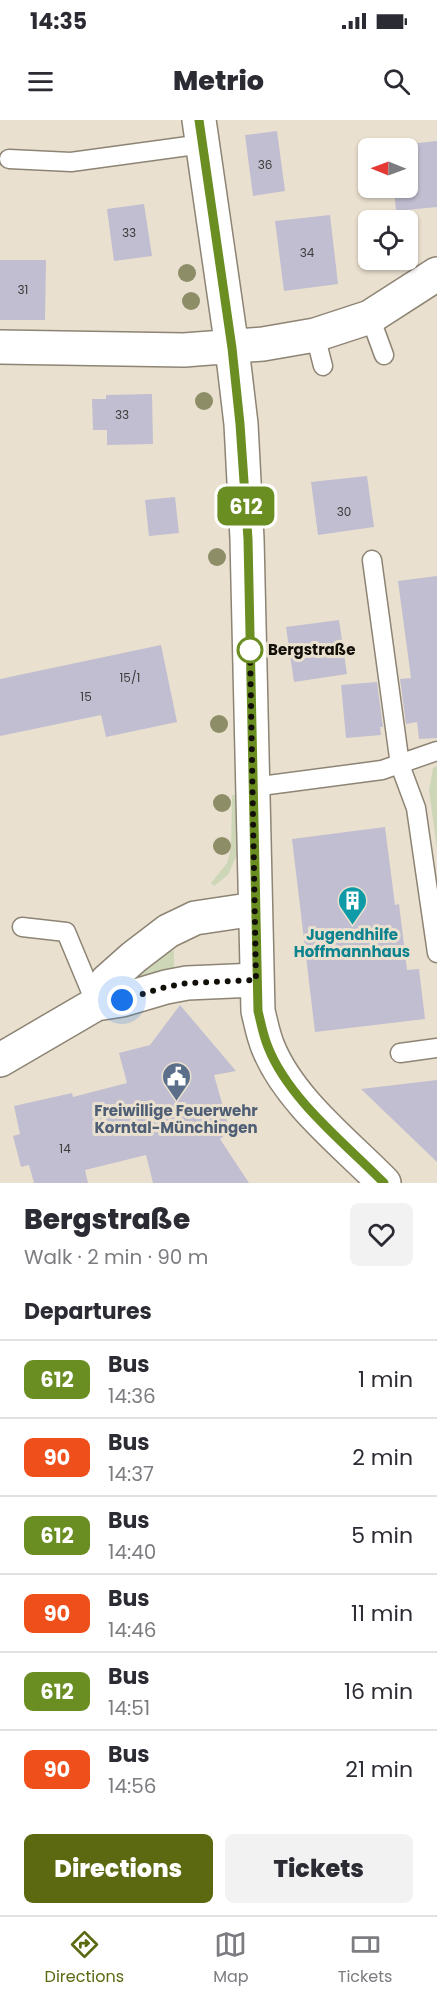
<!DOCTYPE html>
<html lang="en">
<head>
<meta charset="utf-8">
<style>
	:root { --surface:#fff; --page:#f2f2f3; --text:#2b2b33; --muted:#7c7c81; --line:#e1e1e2; --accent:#5c6911 }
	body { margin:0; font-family:Poppins,sans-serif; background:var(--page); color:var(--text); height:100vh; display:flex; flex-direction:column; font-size:22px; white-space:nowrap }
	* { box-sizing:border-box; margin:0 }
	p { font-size:20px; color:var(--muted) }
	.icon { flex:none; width:33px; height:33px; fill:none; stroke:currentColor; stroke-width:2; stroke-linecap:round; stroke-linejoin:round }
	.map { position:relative; height:1063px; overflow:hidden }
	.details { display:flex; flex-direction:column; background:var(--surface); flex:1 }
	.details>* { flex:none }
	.badge { padding:0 12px; border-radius:9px; font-size:21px; line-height:39px }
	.needle { width:39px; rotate:271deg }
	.tools { position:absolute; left:358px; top:18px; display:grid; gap:12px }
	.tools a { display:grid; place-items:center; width:60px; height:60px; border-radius:9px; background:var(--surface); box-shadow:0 2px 4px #0004; font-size:30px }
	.you { position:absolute; width:30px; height:30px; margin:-15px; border:4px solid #fff; border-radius:50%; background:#1a73e8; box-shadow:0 0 0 9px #1a73e833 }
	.map>.badge { position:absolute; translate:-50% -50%; box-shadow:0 0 0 3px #fff }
	h2 { padding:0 24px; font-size:22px; line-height:54px }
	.round { display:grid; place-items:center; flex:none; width:63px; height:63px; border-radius:9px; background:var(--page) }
	.summary { display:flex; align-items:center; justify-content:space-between; height:102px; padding:0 24px }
	h1 { font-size:28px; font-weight:800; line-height:45px }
	.button { display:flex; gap:12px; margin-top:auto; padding:12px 24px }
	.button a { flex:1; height:69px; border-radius:9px; background:var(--accent); color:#fff; font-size:24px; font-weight:800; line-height:69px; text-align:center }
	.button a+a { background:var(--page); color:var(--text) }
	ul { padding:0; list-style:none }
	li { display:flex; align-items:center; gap:18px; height:78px; padding:0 24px; border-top:2px solid var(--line) }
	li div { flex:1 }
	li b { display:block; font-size:22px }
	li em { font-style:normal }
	li .badge { min-width:66px; font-weight:700; text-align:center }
	.status { display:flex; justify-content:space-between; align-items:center; height:42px; padding:0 30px; background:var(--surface); direction:ltr }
	.status svg { height:16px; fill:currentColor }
	header { display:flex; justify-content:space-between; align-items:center; height:78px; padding:0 24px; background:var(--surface); font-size:27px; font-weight:800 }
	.dock { display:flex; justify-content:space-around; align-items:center; height:84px; border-top:2px solid var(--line); background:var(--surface); font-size:16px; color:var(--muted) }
	.dock a { display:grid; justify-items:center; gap:3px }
	.dock .active { color:var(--accent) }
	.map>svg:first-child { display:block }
	.green { fill:#ced6b8 }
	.building { fill:#c0bed0 }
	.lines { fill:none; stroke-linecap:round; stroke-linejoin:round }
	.lane-casing { stroke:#8d8474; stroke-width:21 }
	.street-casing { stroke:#8d8474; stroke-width:36 }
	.lane { stroke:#fff; stroke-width:18 }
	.street { stroke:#fff; stroke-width:33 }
	.tree { fill:#8d8e67 }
	.line-casing { stroke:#fff; stroke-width:14 }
	.line { stroke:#6b8e23; stroke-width:9 }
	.walk { stroke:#120f09; stroke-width:6; stroke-dasharray:0 10.8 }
	.stop-dot { fill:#fff; stroke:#6b8e23; stroke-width:3 }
	.labels { text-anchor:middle; stroke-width:6; stroke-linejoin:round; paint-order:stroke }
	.number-label { font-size:12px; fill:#3e3b3b }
	.stop-label { font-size:15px; font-weight:bold; fill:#120f09; stroke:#eae0cf; text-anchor:start }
	.culture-label { font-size:15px; font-weight:bold; fill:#0d838f; stroke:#eae0cf }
	.service-label { font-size:15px; font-weight:bold; fill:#4e5e75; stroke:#eae0cf }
</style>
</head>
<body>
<div class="status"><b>14:35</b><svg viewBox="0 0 49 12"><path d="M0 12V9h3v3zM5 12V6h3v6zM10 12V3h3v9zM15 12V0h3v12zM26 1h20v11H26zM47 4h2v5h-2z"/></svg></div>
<header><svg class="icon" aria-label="menu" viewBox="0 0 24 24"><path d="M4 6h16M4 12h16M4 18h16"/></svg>Metrio<svg class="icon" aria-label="search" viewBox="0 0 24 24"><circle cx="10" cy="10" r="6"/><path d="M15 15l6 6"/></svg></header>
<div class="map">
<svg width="437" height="1063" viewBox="0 0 437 1063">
	<rect width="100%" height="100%" fill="#eae0cf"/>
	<path class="green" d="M 437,646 L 437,729 L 429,670 L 433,648 Z
		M 232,675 L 238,675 L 240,728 L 228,755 L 214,766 L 211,763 L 227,743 L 231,728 Z
		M 174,831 L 174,851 L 120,872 L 162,832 Z"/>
	<path class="building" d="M 277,11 L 285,71 L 253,76 L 245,15 Z
		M 437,21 L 437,87 L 396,91 L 394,68 L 408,68 L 408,28 L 390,28 L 390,26 Z
		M 144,84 L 152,136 L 114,141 L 107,89 Z
		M 330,95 L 338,164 L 284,171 L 275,101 Z
		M 0,140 L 46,140 L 45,200 L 0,200 Z
		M 152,274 L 153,324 L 107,325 L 107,310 L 93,310 L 92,279 L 106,279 L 106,275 Z
		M 367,356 L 374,407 L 318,415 L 311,362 Z
		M 175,377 L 179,413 L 149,416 L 145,380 Z
		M 437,456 L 437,618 L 419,619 L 417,602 L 406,604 L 400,559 L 411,558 L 398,461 Z
		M 339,500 L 347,554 L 294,562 L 286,507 Z
		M 161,525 L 177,602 L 106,617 L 101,595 L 0,616 L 0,559 Z
		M 377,562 L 383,607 L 380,607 L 381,615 L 346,618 L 341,565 Z
		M 385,707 L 395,785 L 399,784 L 407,850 L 419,849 L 425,899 L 315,912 L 292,719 Z
		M 180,885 L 236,951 L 214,955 L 230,1011 L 220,1019 L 249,1063 L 153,1063 L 146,1035 L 85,1050 L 88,1063 L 34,1063 L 29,1045 L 21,1047 L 13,1016 L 20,1014 L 14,986 L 72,973 L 73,977 L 127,963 L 119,933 L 150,925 Z
		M 437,960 L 437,1042 L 361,969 Z"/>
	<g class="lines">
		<defs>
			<path id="lane" d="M 9,39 L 71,42 L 203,24
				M 370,197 L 384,235
				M 315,215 L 323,246
				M 372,440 L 400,645 L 416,688 L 437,833
				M 253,667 L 382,650 L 437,631
				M 22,807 L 66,812 L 96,884
				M 400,933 L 437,928"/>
			<path id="street" d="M 199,0 L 232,228 L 241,304 L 247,419 L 258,891 C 261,903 263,915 268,927 C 289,980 345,1023 384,1063
				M 0,227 L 184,230 L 263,224 L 315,215 L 370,197 L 437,154
				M 96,884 L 107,861 L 134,837 L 168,811 L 195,798 L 255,789
				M 0,940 L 96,884 L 122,880 L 166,867 L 187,863 L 257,860"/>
		</defs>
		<use href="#lane" class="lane-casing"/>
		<use href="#street" class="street-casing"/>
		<use href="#lane" class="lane"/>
		<use href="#street" class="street"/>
	</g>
	<g class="tree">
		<circle cx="187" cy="153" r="9"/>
		<circle cx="191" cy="181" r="9"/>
		<circle cx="204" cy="281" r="9"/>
		<circle cx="217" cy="437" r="9"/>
		<circle cx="219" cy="604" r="9"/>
		<circle cx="222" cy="683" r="9"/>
		<circle cx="222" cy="726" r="9"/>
	</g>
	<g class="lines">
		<defs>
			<path id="line" d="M 199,0 L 232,228 L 240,304 L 248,419 L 258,891 C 261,903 263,915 268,927 C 289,980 345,1023 384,1063"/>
		</defs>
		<use href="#line" class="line-casing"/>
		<use href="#line" class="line"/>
		<path class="walk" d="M 122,880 L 166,867 L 187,863 L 256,860 L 250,530"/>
	</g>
	<defs>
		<symbol id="building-pin" viewBox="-11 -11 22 30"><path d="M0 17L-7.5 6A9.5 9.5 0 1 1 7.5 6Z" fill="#0f9aa8" stroke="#eae0cf"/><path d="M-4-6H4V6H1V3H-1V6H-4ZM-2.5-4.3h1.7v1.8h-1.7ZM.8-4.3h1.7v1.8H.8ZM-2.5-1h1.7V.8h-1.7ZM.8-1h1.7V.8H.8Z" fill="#fff"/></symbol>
		<symbol id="civic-pin" viewBox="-11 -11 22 30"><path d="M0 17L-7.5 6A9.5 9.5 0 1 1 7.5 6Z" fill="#5c6f8a" stroke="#eae0cf"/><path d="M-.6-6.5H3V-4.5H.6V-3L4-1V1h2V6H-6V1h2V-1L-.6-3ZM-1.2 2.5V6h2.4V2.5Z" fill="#fff"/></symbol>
	</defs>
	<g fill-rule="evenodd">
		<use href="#building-pin" x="336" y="764" width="33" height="45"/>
		<use href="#civic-pin" x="160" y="940" width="33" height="45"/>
	</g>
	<circle class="stop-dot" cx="250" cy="530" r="12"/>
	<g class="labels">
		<g class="number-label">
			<text x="265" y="49">36</text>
			<text x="129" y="117">33</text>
			<text x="307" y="137">34</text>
			<text x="23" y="174">31</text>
			<text x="122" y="299">33</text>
			<text x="344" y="396">30</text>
			<text x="130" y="562">15/1</text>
			<text x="86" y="581">15</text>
			<text x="65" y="1033">14</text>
		</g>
		<g class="stop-label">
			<text x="268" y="535">Bergstraße</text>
		</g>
		<g class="culture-label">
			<text x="352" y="820">Jugendhilfe<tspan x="352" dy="17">Hoffmannhaus</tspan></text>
		</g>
		<g class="service-label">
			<text x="176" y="996">Freiwillige Feuerwehr<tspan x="176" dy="17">Korntal-Münchingen</tspan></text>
		</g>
	</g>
</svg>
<div class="tools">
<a><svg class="needle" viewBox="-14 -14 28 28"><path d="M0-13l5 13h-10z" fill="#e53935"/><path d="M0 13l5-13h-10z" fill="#7c7c81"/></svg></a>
<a><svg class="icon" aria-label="locate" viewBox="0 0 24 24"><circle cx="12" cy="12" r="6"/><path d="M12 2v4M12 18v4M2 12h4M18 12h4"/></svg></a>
</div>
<div class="you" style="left:122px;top:880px"></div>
<b class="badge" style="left:246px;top:386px;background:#6b8e23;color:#fff">612</b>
</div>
<section class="details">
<div class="summary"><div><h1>Bergstraße</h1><p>Walk · 2 min · 90 m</p></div><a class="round"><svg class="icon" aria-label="heart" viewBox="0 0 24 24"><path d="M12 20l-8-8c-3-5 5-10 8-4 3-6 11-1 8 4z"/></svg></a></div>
<h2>Departures</h2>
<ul>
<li><span class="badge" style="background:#6b8e23;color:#fff">612</span><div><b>Bus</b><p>14:36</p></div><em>1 min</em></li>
<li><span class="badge" style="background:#ef4f1a;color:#fff">90</span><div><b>Bus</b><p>14:37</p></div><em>2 min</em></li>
<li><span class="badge" style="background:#6b8e23;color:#fff">612</span><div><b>Bus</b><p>14:40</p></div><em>5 min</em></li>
<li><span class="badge" style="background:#ef4f1a;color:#fff">90</span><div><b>Bus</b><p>14:46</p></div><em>11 min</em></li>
<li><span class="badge" style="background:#6b8e23;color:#fff">612</span><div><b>Bus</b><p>14:51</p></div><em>16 min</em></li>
<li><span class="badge" style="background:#ef4f1a;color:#fff">90</span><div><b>Bus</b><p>14:56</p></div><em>21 min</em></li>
</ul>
<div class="button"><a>Directions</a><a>Tickets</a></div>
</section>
<nav class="dock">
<a class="active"><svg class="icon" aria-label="directions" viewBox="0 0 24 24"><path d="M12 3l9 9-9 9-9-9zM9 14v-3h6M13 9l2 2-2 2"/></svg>Directions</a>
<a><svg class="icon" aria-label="map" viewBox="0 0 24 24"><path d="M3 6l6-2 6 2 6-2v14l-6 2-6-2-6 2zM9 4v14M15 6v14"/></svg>Map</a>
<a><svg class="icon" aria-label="tickets" viewBox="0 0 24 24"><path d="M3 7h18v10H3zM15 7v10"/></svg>Tickets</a>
</nav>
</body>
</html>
